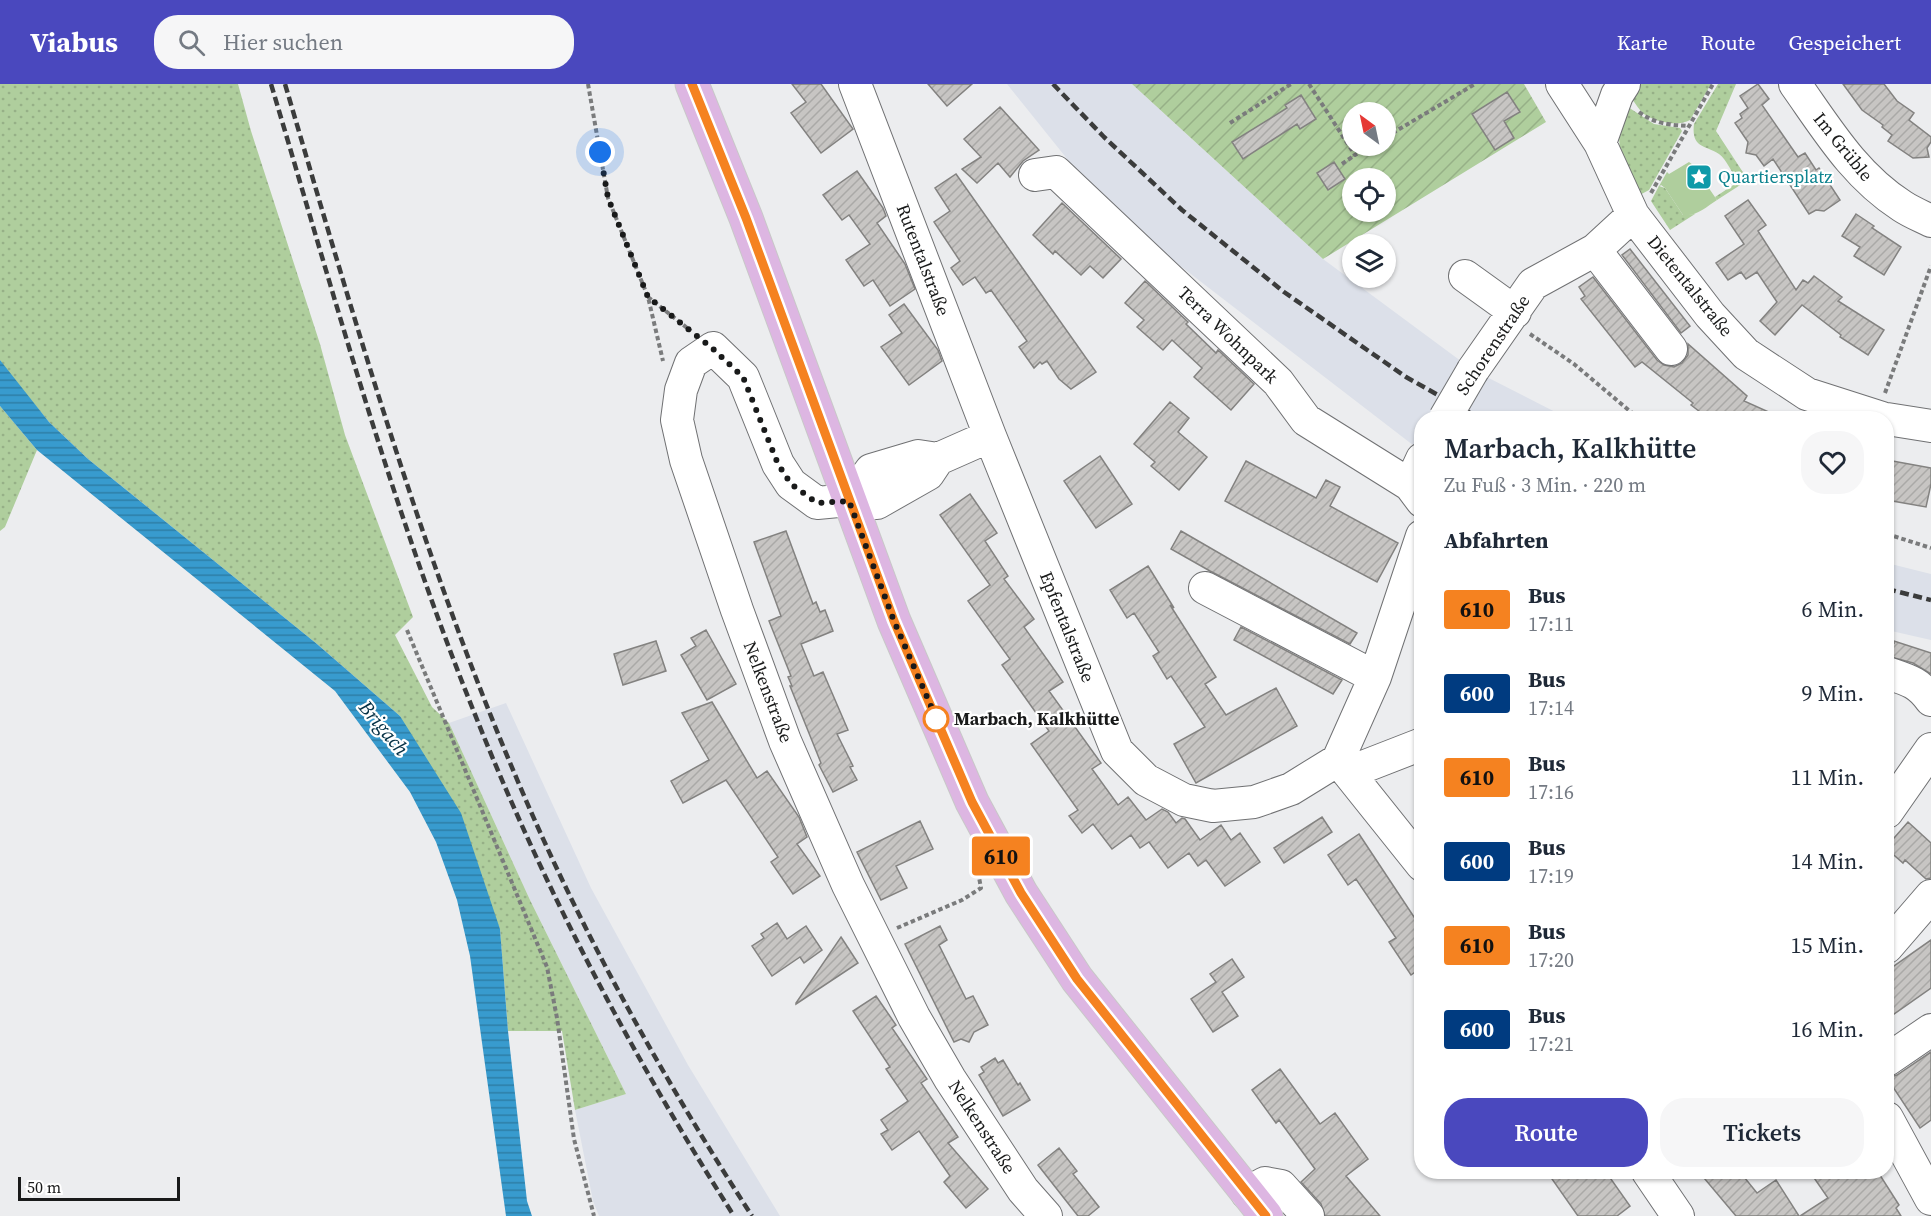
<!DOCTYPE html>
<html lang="de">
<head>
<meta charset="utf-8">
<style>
	:root { --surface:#fff; --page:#f6f6f7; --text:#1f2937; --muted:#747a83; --accent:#4a48be }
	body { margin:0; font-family:"Source Serif 4",serif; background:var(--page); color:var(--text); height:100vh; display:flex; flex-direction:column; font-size:22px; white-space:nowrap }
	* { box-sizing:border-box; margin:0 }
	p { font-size:20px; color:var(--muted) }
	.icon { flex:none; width:33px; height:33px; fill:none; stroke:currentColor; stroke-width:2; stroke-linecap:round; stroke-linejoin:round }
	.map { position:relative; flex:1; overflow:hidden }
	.panel { position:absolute; left:1414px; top:327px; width:480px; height:768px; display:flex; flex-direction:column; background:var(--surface); border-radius:24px; box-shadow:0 2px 4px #0004 }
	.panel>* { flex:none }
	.badge { padding:0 12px; border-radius:4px; font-size:21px; line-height:39px }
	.needle { width:39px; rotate:327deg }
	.controls { position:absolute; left:1342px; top:18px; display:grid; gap:12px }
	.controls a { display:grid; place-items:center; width:54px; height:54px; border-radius:50%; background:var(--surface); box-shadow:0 2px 4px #0004; font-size:30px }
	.scale { position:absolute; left:18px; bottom:15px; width:162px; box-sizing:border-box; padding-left:6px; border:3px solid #191a1a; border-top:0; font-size:16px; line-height:21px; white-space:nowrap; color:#191a1a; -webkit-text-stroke:4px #fff; paint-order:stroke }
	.you { position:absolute; width:30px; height:30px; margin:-15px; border:4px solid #fff; border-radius:50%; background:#1a73e8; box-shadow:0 0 0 9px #1a73e833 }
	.map>.badge { position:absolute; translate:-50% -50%; box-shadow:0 0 0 3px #fff }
	h2 { padding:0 30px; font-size:22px; line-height:54px }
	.round { display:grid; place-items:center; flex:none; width:63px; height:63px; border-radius:24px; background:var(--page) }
	.head { display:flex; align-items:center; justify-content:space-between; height:102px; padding:0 30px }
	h1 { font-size:28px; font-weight:600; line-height:45px }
	.button { display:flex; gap:12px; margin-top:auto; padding:12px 30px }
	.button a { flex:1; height:69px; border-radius:24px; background:var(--accent); color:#fff; font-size:24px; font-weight:600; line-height:69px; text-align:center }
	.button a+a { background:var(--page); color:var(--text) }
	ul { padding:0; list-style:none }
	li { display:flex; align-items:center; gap:18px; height:84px; padding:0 30px }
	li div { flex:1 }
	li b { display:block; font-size:22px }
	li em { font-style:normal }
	li .badge { min-width:66px; font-weight:700; text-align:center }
	header { display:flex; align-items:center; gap:36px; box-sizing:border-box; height:84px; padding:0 30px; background:var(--accent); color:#fff }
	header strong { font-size:28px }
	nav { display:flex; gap:33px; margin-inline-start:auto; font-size:21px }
	.search { width:420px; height:54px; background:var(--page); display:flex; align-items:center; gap:15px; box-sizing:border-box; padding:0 21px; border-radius:24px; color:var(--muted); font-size:22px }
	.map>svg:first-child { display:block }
	.built { fill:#dce0e9 }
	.grass { fill:url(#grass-dots) }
	.garden { fill:url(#garden-furrows); fill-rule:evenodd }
	.pitch { fill:#afce9d }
	.water { fill:url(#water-rules) }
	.building { fill:url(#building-hatch); stroke:#838280; stroke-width:1.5 }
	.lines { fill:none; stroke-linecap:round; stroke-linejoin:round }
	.minor-casing { stroke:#707173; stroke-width:34 }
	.major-casing { stroke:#c8c8c8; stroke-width:35 }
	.path { stroke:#7a7b7c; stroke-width:4; stroke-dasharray:4.5 3; stroke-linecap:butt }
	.minor { stroke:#fff; stroke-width:32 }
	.major { stroke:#ddb6e2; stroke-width:33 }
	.rail { stroke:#3b3c3c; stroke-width:4.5; stroke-dasharray:9 4.5; stroke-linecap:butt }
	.minor-bridge-casing { stroke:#707173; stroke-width:34; stroke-linecap:butt }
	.minor-bridge { stroke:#fff; stroke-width:32 }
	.line-casing { stroke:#fff; stroke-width:14 }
	.line { stroke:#f58220; stroke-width:9 }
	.walk { stroke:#191a1a; stroke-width:6; stroke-dasharray:0 10.8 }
	.stop-dot { fill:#fff; stroke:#f58220; stroke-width:3 }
	.labels { text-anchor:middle; stroke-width:4.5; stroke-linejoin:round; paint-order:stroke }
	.street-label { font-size:18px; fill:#191a1a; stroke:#fff }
	.culture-label { font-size:18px; fill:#0d838f; stroke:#fff; text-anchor:start }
	.stop-label { font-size:18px; font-weight:bold; fill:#191a1a; stroke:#fff; text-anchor:start }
	.water-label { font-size:20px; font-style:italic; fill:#043045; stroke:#fff }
</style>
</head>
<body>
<header>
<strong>Viabus</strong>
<div class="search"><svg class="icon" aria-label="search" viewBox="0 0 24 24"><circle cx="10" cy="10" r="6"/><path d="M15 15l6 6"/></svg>Hier suchen</div>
<nav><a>Karte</a><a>Route</a><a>Gespeichert</a></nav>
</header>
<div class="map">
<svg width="1931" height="1132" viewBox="0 0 1931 1132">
	<defs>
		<pattern id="grass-dots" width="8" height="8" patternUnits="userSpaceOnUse" patternTransform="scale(1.5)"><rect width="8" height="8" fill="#afce9d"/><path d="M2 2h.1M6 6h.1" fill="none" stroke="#96b087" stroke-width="1.8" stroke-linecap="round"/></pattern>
		<pattern id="garden-furrows" width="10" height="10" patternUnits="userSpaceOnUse" patternTransform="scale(1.5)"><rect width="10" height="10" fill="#afce9d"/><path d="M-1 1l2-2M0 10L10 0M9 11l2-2" fill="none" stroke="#96b087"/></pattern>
		<pattern id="water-rules" width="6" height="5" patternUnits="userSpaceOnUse" patternTransform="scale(1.5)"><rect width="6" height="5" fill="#389bce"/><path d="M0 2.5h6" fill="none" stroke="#2e7ea6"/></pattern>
		<pattern id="building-hatch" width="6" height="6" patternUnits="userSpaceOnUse" patternTransform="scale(1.5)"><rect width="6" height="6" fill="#c7c5c3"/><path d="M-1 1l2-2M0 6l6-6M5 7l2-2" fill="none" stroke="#aaa9a7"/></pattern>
	</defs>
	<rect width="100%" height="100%" fill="#ecedef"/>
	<path class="built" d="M 1007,0 L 1132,0 L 1323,175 L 1473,286 L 1567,334 L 1422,334 L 1422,368 L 1109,127 Z
		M 1887,479 L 1931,490 L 1931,556 L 1887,546 Z
		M 506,619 L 591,804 L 688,981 L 780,1132 L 599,1132 L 593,1117 L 575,1026 L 626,1010 L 530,816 L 449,639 Z"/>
	<path class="grass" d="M 0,0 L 238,0 L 251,47 L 320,260 L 345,351 L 413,533 L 395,551 L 432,623 L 449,639 L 530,816 L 626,1010 L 575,1026 L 562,947 L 508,947 L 500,845 L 400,632 L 317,560 L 88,375 L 49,338 L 4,283 L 0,276 Z
		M 1637,0 L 1711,0 L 1690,36 C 1678,43 1655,38 1644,30 C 1639,26 1636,20 1632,15 Z
		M 1718,0 L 1736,0 L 1716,47 L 1748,96 L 1717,116 L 1715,113 L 1738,98 C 1733,90 1726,75 1719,70 C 1705,61 1691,64 1694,40 Z
		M 1628,23 L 1654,40 L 1680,44 L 1682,47 L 1649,106 L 1636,113 L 1620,68 L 1619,52 Z
		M 1659,102 L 1665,104 L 1683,131 L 1695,130 L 1670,146 L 1651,117 Z
		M 0,322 L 37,366 L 5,443 L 0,447 Z"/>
	<path class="garden" d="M 1132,0 L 1524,0 L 1546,38 L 1323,175 ZM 1353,28 L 1386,28 L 1386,62 L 1353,62 ZM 1353,94 L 1386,94 L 1386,128 L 1353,128 Z"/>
	<path class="pitch" d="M 1689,78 L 1693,81 L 1717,116 C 1706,123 1696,133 1683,131 L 1665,104 L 1661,101 L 1658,104 L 1667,88 L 1669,90 Z"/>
	<path class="water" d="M 0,276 L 49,338 L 88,375 L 317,560 L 400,632 L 461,729 L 500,845 L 508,947 L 527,1117 L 532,1132 L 506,1132 L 470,872 L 457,816 L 436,758 L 410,708 L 335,607 L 37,366 L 0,322 Z"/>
	<path class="building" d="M 792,0 L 821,0 L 853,45 L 821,69 L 791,29 L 806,18 Z
		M 928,0 L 972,0 L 947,22 Z
		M 1758,0 L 1769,15 L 1762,21 L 1798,73 L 1805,69 L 1816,86 L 1819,84 L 1840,116 L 1824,127 L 1816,126 L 1809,130 L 1773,75 L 1764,82 L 1756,71 L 1746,69 L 1748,58 L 1735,39 L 1742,34 L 1740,30 L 1748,24 L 1740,12 Z
		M 1843,0 L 1884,0 L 1897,17 L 1914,29 L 1909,36 L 1931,53 L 1931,58 L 1927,64 L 1929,73 L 1913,74 L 1888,57 L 1892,51 L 1882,43 L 1883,41 L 1862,26 Z
		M 1507,8 L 1520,28 L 1504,37 L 1514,54 L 1495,66 L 1472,30 Z
		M 1301,11 L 1316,35 L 1300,45 L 1297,40 L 1243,75 L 1232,58 L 1287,24 L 1285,21 Z
		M 1000,23 L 1039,66 L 1023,77 L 1010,93 L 998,79 L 977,99 L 962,85 L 981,73 L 964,55 Z
		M 1334,78 L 1345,95 L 1328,106 L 1317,89 Z
		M 857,87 L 883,124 L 886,132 L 877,139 L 905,180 L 915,205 L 890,222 L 873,196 L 864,202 L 846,176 L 870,160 L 849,131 L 842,136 L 823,111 Z
		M 956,90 L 1096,288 L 1071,305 L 1059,295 L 1047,277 L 1042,280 L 1040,278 L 1034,284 L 1019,263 L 1027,257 L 991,206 L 986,209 L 975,193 L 963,201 L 951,184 L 960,177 L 934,138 L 950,127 L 935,104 Z
		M 1748,116 L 1766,141 L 1758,147 L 1796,206 L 1803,196 L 1808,199 L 1814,192 L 1842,213 L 1838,217 L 1884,246 L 1868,271 L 1840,253 L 1841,251 L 1802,221 L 1775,251 L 1760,237 L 1777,218 L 1757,188 L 1746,195 L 1741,188 L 1728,196 L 1716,179 L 1744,160 L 1725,132 Z
		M 1062,119 L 1121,175 L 1103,194 L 1090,182 L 1081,191 L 1055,167 L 1053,170 L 1033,151 Z
		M 1856,130 L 1874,142 L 1872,144 L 1901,163 L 1884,191 L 1854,172 L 1860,163 L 1842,152 Z
		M 1630,165 L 1690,242 L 1681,249 L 1622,171 Z
		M 1593,193 L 1657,276 L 1664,281 L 1674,283 L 1682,279 L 1688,271 L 1688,260 L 1747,312 L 1744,317 L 1782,334 L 1708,334 L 1691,321 L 1693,319 L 1642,278 L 1635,283 L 1581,215 L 1585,212 L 1579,203 Z
		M 1145,197 L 1188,238 L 1186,240 L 1216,269 L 1218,266 L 1254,300 L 1231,326 L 1194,293 L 1202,284 L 1172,256 L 1163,266 L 1137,243 L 1144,236 L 1125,219 Z
		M 904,220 L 938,266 L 942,277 L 909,301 L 881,263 L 902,249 L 889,231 Z
		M 1170,318 L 1189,334 L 1178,348 L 1207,373 L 1179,406 L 1151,382 L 1155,378 L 1134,360 Z
		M 1100,372 L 1132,420 L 1096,444 L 1064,397 Z
		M 1887,376 L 1931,384 L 1931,400 L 1926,423 L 1887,416 Z
		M 1246,377 L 1316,414 L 1326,396 L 1340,403 L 1330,422 L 1398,459 L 1377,498 L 1225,417 Z
		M 970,410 L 997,449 L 985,457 L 1008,492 L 1004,495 L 1034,535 L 1024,543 L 1063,598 L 1049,607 L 1101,679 L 1092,685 L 1118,721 L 1128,713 L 1146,736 L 1162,725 L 1168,728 L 1176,739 L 1182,734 L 1185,735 L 1200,756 L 1221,741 L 1231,756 L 1240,749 L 1260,778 L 1225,802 L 1206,776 L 1198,782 L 1189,769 L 1168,784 L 1149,758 L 1140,764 L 1131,751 L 1112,765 L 1093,740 L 1082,749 L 1069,732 L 1078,726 L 1031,660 L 1049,647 L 1002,581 L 1010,575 L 968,517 L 990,501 L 940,431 Z
		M 786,447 L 813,520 L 816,518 L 820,528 L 825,526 L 833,547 L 801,560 L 814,592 L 823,588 L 848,646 L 837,650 L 853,682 L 850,683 L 857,696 L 833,708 L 819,681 L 821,679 L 790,602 L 792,602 L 788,593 L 791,592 L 769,537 L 781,532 L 754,458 Z
		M 1181,447 L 1357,549 L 1350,560 L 1210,487 L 1171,465 Z
		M 1148,482 L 1174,524 L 1170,521 L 1216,593 L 1205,600 L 1226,631 L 1276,604 L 1297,642 L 1196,699 L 1174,660 L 1205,643 L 1171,592 L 1167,595 L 1153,572 L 1159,568 L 1134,529 L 1127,534 L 1110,506 Z
		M 1241,543 L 1342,596 L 1333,610 L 1234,556 Z
		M 706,546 L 736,600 L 707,616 L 681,571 L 696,562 L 691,554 Z
		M 1887,556 L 1894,559 L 1894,557 L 1931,569 L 1931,590 L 1913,579 L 1887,572 Z
		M 656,557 L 666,587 L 623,601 L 614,570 Z
		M 712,618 L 757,694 L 767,687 L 799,733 L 807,753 L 797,760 L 820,792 L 793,810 L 771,778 L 778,773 L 726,696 L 683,719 L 671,697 L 709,676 L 682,629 Z
		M 1322,733 L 1332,748 L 1284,779 L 1274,764 Z
		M 920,737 L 933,765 L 896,782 L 907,804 L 881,816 L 857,768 Z
		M 1908,738 L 1931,759 L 1931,794 L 1926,795 L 1905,776 L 1903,779 L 1887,765 L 1887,762 Z
		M 1359,750 L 1422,845 L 1422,883 L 1411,891 L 1389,858 L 1396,854 L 1356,795 L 1348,801 L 1328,771 Z
		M 777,839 L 787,855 L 806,842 L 822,866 L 804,879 L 800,873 L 772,892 L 752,862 L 764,854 L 761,850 Z
		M 940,842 L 947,856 L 939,861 L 966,915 L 973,912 L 988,941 L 974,948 L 969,958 L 961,955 L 954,958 L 905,860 Z
		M 841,853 L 858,879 L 796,920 L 796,919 Z
		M 1931,856 L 1931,904 L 1887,935 L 1887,887 Z
		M 1232,875 L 1244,893 L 1222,908 L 1238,932 L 1213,948 L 1191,915 L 1216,898 L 1210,890 Z
		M 876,912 L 896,941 L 892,944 L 927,995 L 921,999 L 958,1053 L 948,1059 L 988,1105 L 966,1124 L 944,1098 L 950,1092 L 919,1047 L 892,1066 L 881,1050 L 888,1046 L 881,1036 L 908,1017 L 886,985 L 890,983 L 853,927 Z
		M 1931,968 L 1931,1036 L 1920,1044 L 1887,994 L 1897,991 Z
		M 995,974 L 998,979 L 1003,976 L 1018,1001 L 1020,999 L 1030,1016 L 1003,1032 L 979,991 L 984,988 L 981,983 Z
		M 1280,985 L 1320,1040 L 1335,1029 L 1368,1075 L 1346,1092 L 1380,1132 L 1325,1132 L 1321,1120 L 1301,1098 L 1315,1085 L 1279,1036 L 1276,1039 L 1252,1006 Z
		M 1059,1064 L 1077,1087 L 1073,1090 L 1099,1123 L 1088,1132 L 1078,1132 L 1038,1081 Z
		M 1562,1088 L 1606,1088 L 1630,1122 L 1617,1132 L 1578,1132 L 1552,1095 Z
		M 1699,1088 L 1740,1088 L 1757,1109 L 1776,1096 L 1799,1132 L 1736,1132 Z
		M 1810,1088 L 1878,1088 L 1899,1121 L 1896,1124 L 1901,1132 L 1800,1132 L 1828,1114 Z"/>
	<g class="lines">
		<defs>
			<path id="minor" d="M 855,0 L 990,352 L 1117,667 L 1146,696 L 1184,716 L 1213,722 L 1254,718 L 1291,705 L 1338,676 L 1375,593 L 1422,452
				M 1562,0 L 1600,59 L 1633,131 L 1710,231 L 1746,270 L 1807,310 L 1882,334
				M 1795,0 C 1827,45 1854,91 1902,122 C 1911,128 1921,132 1931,137
				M 1600,59 L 1617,11 L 1624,0
				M 1035,91 L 1056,88 L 1278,298 L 1306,336 L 1410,401 L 1422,417
				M 1595,166 L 1671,265
				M 1465,192 L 1515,228
				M 1473,286 L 1533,200 L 1595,166 L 1633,131
				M 1887,335 L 1931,342
				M 990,352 L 938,375 L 928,390 L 877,419 L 849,416 L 817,419 L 791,400 L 778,380 L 743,293 L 713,264 L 691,279 L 681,306 L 677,336 L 686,376 L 737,526 L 785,657 L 848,801 L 914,933 L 950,995 L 1023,1106 L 1046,1132
				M 1410,401 L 1422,375
				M 849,416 L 871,386 L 918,372 L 938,375
				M 1205,504 L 1375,593
				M 1887,589 C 1908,596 1918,598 1931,616
				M 1338,676 L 1422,781
				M 1350,688 L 1422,660
				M 1887,728 L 1931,665
				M 1887,863 L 1931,812
				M 1887,976 L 1931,946
				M 1887,1034 L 1931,1115
				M 1648,1088 L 1678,1132
				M 1247,1109 L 1265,1099 L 1281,1102 L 1308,1132"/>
			<path id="major" d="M 692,0 L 746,134 L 894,537 L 972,718 L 1021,809 L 1077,895 L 1266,1132"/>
		</defs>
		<use href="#minor" class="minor-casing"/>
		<use href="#major" class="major-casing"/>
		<path class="path" d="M 588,0 L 608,114 L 648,213 L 663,277
			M 1309,0 L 1355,71 L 1371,62
			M 1639,28 C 1655,40 1670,41 1689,42
			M 1230,39 L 1291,0
			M 1386,53 L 1475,0
			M 1342,80 L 1355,71
			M 1651,109 L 1713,0
			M 648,213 L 691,247
			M 1530,250 L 1574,280 L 1638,334
			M 1885,309 L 1931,182
			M 1887,450 L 1931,464
			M 407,546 L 547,883 L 557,934 L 574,1055 L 594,1132
			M 897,844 L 962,816 L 981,804 L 978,788"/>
		<use href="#minor" class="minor"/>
		<use href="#major" class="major"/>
		<path class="rail" d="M 271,0 C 334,211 392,424 474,628 C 544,805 632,972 734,1132
			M 285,0 C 356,241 425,483 525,714 C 588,860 666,999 752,1132
			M 1053,0 L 1104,53 L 1182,126 L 1284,208 L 1406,293 L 1479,334
			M 1887,505 L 1931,516"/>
		<defs>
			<path id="minor-bridge" d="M 1445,334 L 1473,286"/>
		</defs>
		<use href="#minor-bridge" class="minor-bridge-casing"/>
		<use href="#minor-bridge" class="minor-bridge"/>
	</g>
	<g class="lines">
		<defs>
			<path id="line" d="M 692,0 L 746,134 L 894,537 L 972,718 L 1021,809 L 1077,895 L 1266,1132"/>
		</defs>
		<use href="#line" class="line-casing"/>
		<use href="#line" class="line"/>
		<path class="walk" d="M 600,68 L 608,114 L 648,213 L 712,264 L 743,293 L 778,380 L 791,400 L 817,419 L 849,417 L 894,537 L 937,636 L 936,635"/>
	</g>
	<defs>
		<symbol id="sight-square" viewBox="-11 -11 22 22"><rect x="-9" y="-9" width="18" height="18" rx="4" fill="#0f9aa8" stroke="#fff"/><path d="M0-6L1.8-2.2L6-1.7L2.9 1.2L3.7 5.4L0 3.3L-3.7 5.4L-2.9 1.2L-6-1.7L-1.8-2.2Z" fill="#fff"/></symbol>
	</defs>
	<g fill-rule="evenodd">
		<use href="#sight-square" x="1684" y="78" width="30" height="30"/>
	</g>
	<circle class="stop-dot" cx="936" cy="635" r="12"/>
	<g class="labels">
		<g class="street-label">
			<text transform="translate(1843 63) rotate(51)" y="6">Im Grüble</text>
			<text transform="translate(923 176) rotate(69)" y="6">Rutentalstraße</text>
			<text transform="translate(1690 202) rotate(51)" y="6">Dietentalstraße</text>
			<text transform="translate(1228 251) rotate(44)" y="6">Terra Wohnpark</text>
			<text transform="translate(1493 261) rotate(-56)" y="6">Schorenstraße</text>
			<text transform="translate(1067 543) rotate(68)" y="6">Epfentalstraße</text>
			<text transform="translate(768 608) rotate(69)" y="6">Nelkenstraße</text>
			<text transform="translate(982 1043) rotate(57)" y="6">Nelkenstraße</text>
		</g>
		<g class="culture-label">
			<text x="1718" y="99">Quartiersplatz</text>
		</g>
		<g class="stop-label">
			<text x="954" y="641">Marbach, Kalkhütte</text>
		</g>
		<g class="water-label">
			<text transform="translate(384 644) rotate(50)" y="7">Brigach</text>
		</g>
	</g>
</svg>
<div class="controls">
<a><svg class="needle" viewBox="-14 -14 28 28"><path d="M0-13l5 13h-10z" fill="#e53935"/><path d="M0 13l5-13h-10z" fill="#747a83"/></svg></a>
<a><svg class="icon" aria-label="locate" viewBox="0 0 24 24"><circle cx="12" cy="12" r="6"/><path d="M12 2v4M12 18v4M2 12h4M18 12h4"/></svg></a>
<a><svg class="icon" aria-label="layers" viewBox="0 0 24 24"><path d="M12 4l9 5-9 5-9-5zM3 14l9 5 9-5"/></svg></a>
</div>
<div class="scale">50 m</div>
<div class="you" style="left:600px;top:68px"></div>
<b class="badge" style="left:1001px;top:772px;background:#f58220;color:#111">610</b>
<section class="panel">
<div class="head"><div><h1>Marbach, Kalkhütte</h1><p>Zu Fuß · 3 Min. · 220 m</p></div><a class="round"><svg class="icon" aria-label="heart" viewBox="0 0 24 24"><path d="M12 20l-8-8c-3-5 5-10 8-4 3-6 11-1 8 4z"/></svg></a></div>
<h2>Abfahrten</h2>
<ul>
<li><span class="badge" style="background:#f58220;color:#111">610</span><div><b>Bus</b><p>17:11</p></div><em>6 Min.</em></li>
<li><span class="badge" style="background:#003b80;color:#fff">600</span><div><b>Bus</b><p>17:14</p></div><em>9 Min.</em></li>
<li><span class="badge" style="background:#f58220;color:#111">610</span><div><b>Bus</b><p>17:16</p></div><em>11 Min.</em></li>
<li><span class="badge" style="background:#003b80;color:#fff">600</span><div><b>Bus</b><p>17:19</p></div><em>14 Min.</em></li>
<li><span class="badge" style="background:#f58220;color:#111">610</span><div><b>Bus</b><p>17:20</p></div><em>15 Min.</em></li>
<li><span class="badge" style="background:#003b80;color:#fff">600</span><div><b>Bus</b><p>17:21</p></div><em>16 Min.</em></li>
</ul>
<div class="button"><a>Route</a><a>Tickets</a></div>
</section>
</div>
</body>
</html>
